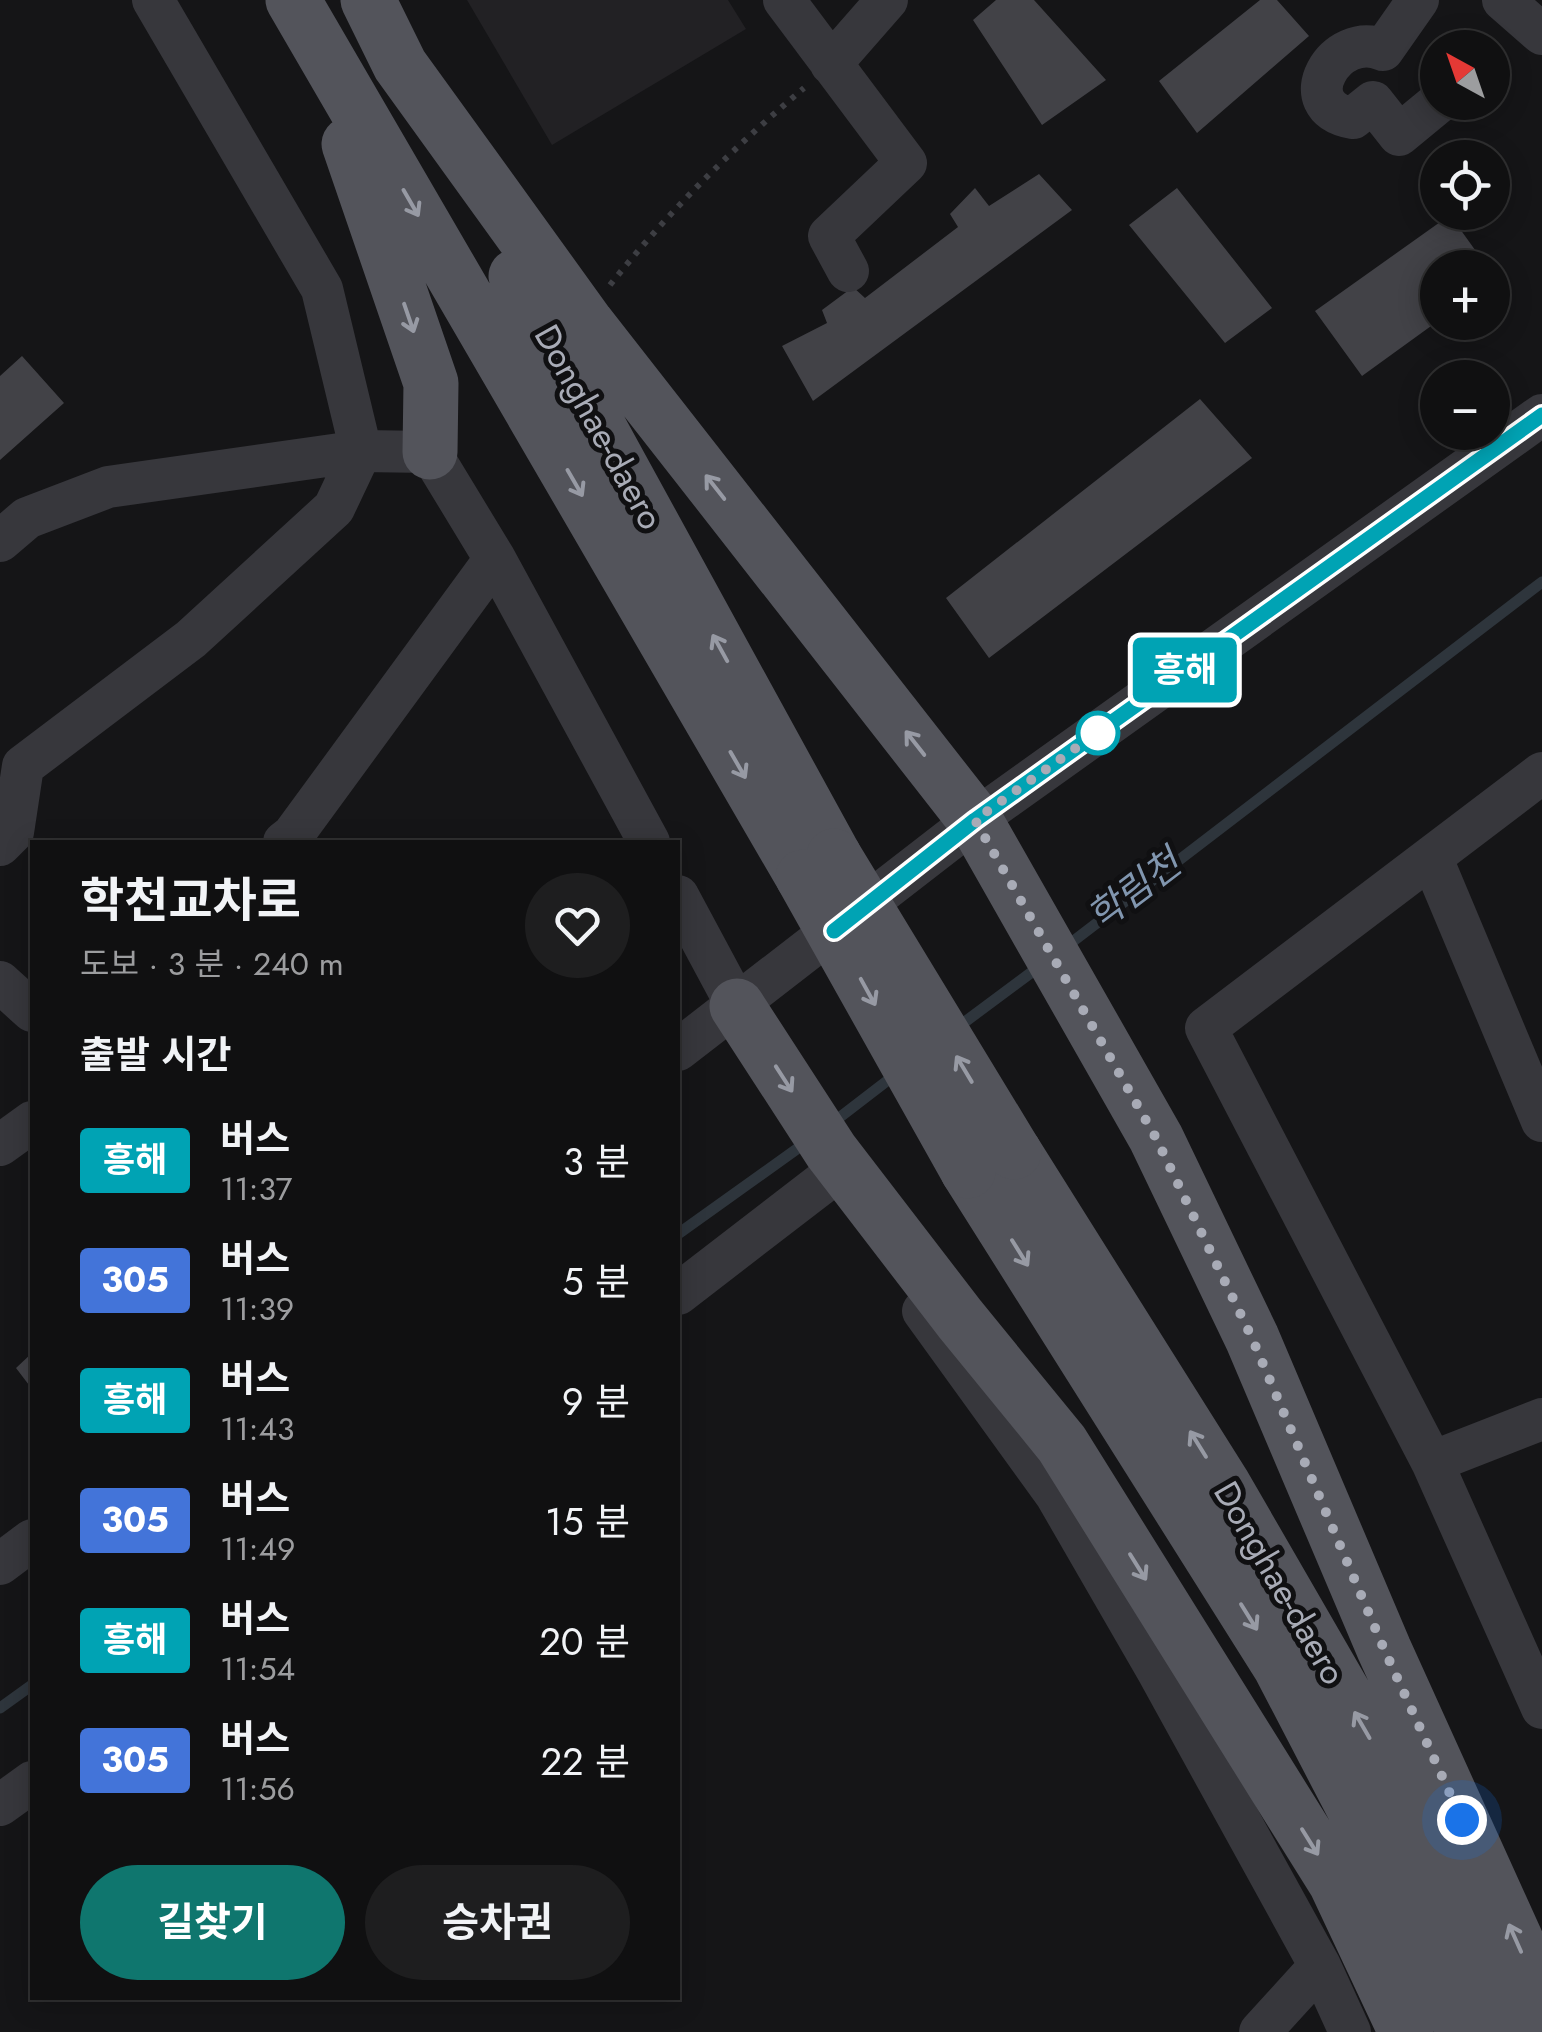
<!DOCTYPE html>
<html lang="ko">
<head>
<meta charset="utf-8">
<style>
	:root { --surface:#101011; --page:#1e1e1f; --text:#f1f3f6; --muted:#9c9d9f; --line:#303031; --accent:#0f766e }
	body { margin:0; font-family:Jost,"Noto Sans KR",sans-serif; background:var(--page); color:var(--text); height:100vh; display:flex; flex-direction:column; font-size:38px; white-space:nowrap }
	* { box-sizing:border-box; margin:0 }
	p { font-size:32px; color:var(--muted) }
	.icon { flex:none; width:55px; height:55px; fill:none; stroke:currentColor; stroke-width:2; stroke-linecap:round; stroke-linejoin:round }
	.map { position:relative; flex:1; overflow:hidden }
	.panel { position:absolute; left:30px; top:840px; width:650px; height:1160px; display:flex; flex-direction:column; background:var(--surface); border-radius:0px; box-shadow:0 5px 25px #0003,0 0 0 2px var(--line) }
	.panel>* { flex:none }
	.badge { padding:0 20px; border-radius:8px; font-size:35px; line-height:65px }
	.needle { width:65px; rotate:320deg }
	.fabs { position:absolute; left:1420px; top:30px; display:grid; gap:20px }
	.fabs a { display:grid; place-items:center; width:90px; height:90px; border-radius:50%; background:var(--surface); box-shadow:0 5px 25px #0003,0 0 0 2px var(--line); font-size:50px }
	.you { position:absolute; width:50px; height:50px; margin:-25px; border:8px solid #fff; border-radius:50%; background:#1a73e8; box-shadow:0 0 0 15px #1a73e833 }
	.map>.badge { position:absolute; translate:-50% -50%; box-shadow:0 0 0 5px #fff }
	h2 { padding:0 50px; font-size:38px; line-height:90px }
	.round { display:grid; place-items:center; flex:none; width:105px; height:105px; border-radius:52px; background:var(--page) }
	.head { display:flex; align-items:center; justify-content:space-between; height:170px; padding:0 50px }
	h1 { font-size:48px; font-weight:700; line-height:75px }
	.action { display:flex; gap:20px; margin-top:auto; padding:20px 50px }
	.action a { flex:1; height:115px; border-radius:60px; background:var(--accent); color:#fff; font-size:40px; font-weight:700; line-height:115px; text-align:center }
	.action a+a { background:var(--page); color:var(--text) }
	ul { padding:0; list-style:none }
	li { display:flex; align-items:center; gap:30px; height:120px; padding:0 50px }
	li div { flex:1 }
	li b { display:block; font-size:38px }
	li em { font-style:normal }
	li .badge { min-width:110px; font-weight:700; text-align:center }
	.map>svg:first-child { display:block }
	.built { fill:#222124 }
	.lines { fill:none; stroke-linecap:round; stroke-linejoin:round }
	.stream { stroke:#2e353c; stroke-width:11 }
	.building { fill:#424247 }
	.path { stroke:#3d3e43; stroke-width:6; stroke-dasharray:5 8; stroke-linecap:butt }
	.minor { stroke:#37373c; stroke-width:42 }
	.major { stroke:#53545b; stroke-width:55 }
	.major-bridge { stroke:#53545b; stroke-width:55 }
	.oneway { stroke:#979aa4 }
	.line-casing { stroke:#fff; stroke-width:22 }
	.line { stroke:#00a3b4; stroke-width:15 }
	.walk { stroke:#a8abb6; stroke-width:10; stroke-dasharray:0 18 }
	.stop-dot { fill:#fff; stroke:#00a3b4; stroke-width:5 }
	.labels { text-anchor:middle; stroke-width:10; stroke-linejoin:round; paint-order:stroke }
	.street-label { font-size:35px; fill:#a8abb6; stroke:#101012 }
	.water-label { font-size:38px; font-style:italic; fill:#8196af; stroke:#101012 }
</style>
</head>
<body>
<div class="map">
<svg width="1542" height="2032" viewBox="0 0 1542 2032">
	<rect width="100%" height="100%" fill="#151517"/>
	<path class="built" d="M 467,0 L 728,0 L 746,29 L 552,145 Z"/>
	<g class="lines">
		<path class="stream" d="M 1063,949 L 1542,582
			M 954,1030 L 1040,966
			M 831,1124 L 896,1074
			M 678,1234 L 808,1141
			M 0,1708 L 32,1685"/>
	</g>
	<path class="building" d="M 996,0 L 1034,0 L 1106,80 L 1042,125 L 973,20 Z
		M 1260,0 L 1277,0 L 1309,36 L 1197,133 L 1159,81 Z
		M 1039,174 L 1072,210 L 813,401 L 782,346 L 827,323 L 822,310 L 853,287 L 865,298 L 958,227 L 950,214 L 975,188 L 989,206 Z
		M 1177,188 L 1272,308 L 1225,343 L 1129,225 Z
		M 1450,215 L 1488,268 L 1438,268 L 1438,321 L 1362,376 L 1315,311 Z
		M 22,356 L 64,403 L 0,460 L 0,376 Z
		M 1200,399 L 1252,458 L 989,658 L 946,598 Z
		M 32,1353 L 32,1389 L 16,1368 Z"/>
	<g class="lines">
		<path class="path" d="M 610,285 C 667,213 734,147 804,88"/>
		<path class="minor" d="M 784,0 L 906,163 L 829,236 L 848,271
			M 1418,0 L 1383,50 C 1336,29 1289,107 1353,118 L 1373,102 L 1399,135 L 1439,102
			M 1503,0 L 1542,34
			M 831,64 L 887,0
			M 0,541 L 27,518 L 108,487 L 361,451 L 430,452 L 495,559 L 649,842
			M 1542,773 L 1206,1028 L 1432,1462 L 1542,1708
			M 284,842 L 293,835 L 495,559
			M 0,845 L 13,832 L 23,766 L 191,639 L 334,508 L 361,451 L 322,289 L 153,0
			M 1432,859 L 1542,1121
			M 678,896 L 737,1006
			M 0,982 L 32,1011
			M 678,1050 L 975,820 L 1542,415
			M 0,1145 L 32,1122
			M 678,1294 L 843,1167 L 856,1193
			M 923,1311 L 1056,1495 L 1157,1670 L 1320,1966 L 1350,2032
			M 1432,1462 L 1542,1419
			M 0,1564 L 32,1540
			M 0,1805 L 32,1782
			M 1260,2032 L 1320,1966"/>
		<path class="major" d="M 293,0 L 803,877
			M 368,0 L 400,65 L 587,324 L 975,820 L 1156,1138 L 1252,1338 L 1384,1649 L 1523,1956 L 1541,2032
			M 349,144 L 431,383 L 430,452
			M 516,276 L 834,856
			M 737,1006 L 831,1151 L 960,1319 L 1062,1444 L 1336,1883 L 1406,2032
			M 1014,1152 L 1224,1486 L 1410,1808 L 1512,2032
			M 968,1171 L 1280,1666 L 1422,1939 L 1464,2032"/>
		<path class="major-bridge" d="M 834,856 L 1014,1152
			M 803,877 L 968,1171"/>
	</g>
	<defs><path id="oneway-shaft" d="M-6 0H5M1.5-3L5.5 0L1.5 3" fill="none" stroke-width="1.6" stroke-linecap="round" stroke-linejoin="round" transform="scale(2.5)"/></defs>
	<g class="oneway">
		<use href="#oneway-shaft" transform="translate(411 203) rotate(60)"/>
		<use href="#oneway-shaft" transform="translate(409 318) rotate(71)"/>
		<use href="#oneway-shaft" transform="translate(575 483) rotate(60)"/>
		<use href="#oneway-shaft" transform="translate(715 487) rotate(-128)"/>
		<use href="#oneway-shaft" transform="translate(720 648) rotate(-119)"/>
		<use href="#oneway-shaft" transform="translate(915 743) rotate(-128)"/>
		<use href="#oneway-shaft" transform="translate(738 765) rotate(60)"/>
		<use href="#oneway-shaft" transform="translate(868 992) rotate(61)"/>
		<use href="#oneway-shaft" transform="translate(964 1069) rotate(-121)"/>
		<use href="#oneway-shaft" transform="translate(784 1079) rotate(57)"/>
		<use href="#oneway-shaft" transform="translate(1020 1253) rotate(58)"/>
		<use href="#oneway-shaft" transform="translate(1198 1444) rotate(-122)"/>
		<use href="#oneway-shaft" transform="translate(1138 1567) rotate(58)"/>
		<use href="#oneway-shaft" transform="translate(1249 1617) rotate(58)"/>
		<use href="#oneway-shaft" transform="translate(1362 1725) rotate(-120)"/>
		<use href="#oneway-shaft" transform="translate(1310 1842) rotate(58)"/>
		<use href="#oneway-shaft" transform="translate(1515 1938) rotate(-114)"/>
	</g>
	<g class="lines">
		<defs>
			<path id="line" d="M 834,931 L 975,820 L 1542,415"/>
		</defs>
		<use href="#line" class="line-casing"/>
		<use href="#line" class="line"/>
		<path class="walk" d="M 1098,733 L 1101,730 L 975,820 L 1156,1138 L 1252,1338 L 1384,1649 L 1462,1820"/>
	</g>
	<circle class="stop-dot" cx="1098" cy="733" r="20"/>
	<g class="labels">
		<g class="street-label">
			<text transform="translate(599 427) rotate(61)" y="12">Donghae-daero</text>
			<text transform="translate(1280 1583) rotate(60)" y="12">Donghae-daero</text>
		</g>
		<g class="water-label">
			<text transform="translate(1134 890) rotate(-37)" y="13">학림천</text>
		</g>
	</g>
</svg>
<div class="fabs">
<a><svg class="needle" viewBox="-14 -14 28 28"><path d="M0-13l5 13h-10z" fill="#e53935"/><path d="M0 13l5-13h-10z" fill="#9c9d9f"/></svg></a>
<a><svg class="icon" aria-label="locate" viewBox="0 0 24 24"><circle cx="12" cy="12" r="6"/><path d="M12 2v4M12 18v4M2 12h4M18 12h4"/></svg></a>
<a>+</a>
<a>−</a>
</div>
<div class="you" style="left:1462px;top:1820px"></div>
<b class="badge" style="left:1185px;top:670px;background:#00a3b4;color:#fff">흥해</b>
<section class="panel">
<div class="head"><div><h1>학천교차로</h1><p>도보 · 3 분 · 240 m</p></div><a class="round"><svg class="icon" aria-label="heart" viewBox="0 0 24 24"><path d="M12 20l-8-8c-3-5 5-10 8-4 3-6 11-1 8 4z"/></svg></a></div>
<h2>출발 시간</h2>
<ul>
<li><span class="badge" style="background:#00a3b4;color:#fff">흥해</span><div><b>버스</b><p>11:37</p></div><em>3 분</em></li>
<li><span class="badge" style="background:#4374d9;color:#fff">305</span><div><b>버스</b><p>11:39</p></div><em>5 분</em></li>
<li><span class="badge" style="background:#00a3b4;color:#fff">흥해</span><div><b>버스</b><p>11:43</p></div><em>9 분</em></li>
<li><span class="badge" style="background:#4374d9;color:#fff">305</span><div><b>버스</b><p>11:49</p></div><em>15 분</em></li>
<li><span class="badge" style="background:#00a3b4;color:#fff">흥해</span><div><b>버스</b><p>11:54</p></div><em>20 분</em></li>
<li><span class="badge" style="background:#4374d9;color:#fff">305</span><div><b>버스</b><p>11:56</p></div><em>22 분</em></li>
</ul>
<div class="action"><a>길찾기</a><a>승차권</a></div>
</section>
</div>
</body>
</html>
